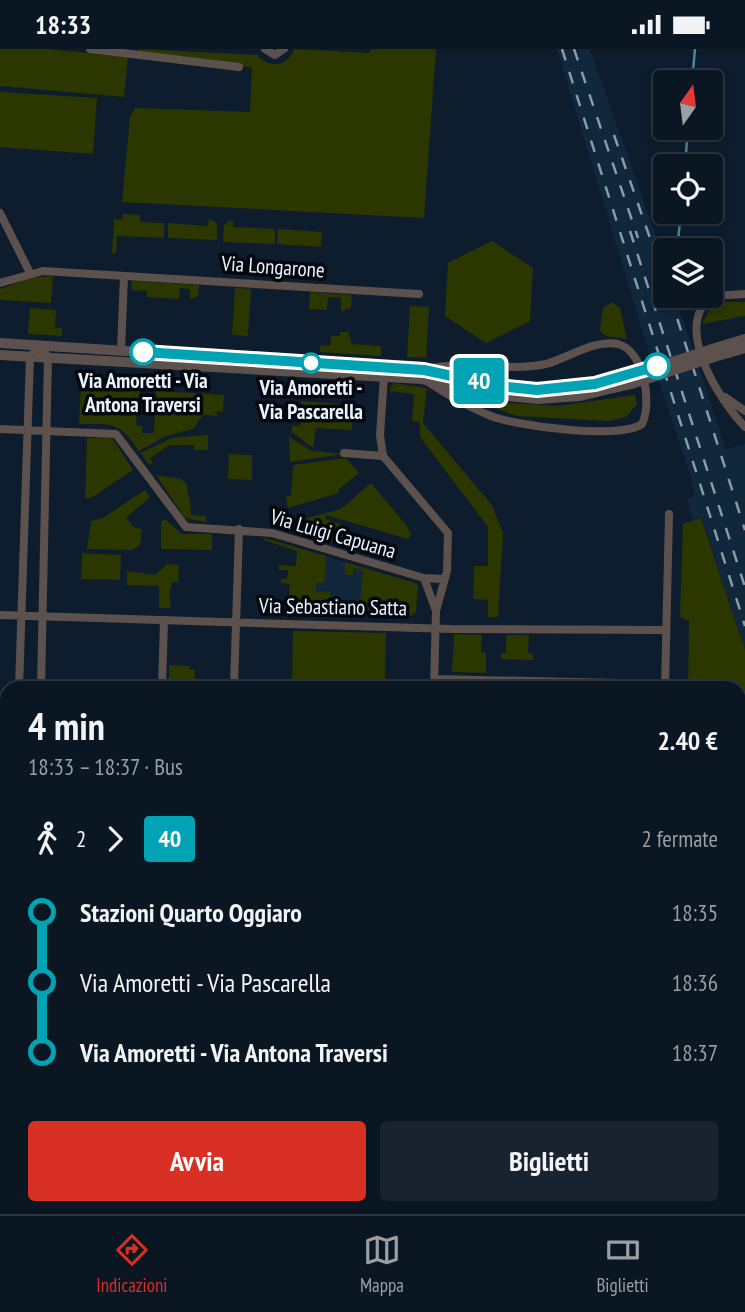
<!DOCTYPE html>
<html lang="it">
<head>
<meta charset="utf-8">
<style>
	:root { --surface:#0a1622; --page:#18232f; --text:#f1f3f6; --muted:#999fa5; --line:#2a3540; --accent:#d93025 }
	body { margin:0; font-family:"PT Sans Narrow",sans-serif; background:var(--page); color:var(--text); height:100vh; display:flex; flex-direction:column; font-size:26px; white-space:nowrap }
	* { box-sizing:border-box; margin:0 }
	p { font-size:23px; color:var(--muted) }
	.icon { flex:none; width:38px; height:38px; fill:none; stroke:currentColor; stroke-width:2; stroke-linecap:round; stroke-linejoin:round }
	.map { position:relative; flex:1; overflow:hidden }
	.details { position:absolute; left:0px; top:632px; width:746px; height:534px; display:flex; flex-direction:column; background:var(--surface); border-radius:21px 21px 0 0; box-shadow:0 4px 10px #0003,0 0 0 2px var(--line) }
	.details>* { flex:none }
	.badge { padding:0 14px; border-radius:5px; font-size:24px; line-height:46px }
	.needle { width:46px; rotate:14deg }
	.tools { position:absolute; left:653px; top:21px; display:grid; gap:14px }
	.tools a { display:grid; place-items:center; width:70px; height:70px; border-radius:7px; background:var(--surface); box-shadow:0 4px 10px #0003,0 0 0 2px var(--line); font-size:35px }
	.map>.badge { position:absolute; translate:-50% -50%; box-shadow:0 0 0 4px #fff }
	.legs { display:flex; align-items:center; gap:10px; height:77px; padding:0 28px; font-size:23px }
	.legs p { margin-inline-start:auto }
	.summary { display:flex; align-items:center; justify-content:space-between; height:119px; padding:0 28px }
	h1 { font-size:38px; font-weight:700; line-height:52px }
	.button { display:flex; gap:14px; margin-top:auto; padding:14px 28px }
	.button a { flex:1; height:80px; border-radius:7px; background:var(--accent); color:#fff; font-size:28px; font-weight:700; line-height:80px; text-align:center }
	.button a+a { background:var(--page); color:var(--text) }
	ul { padding:0 28px; list-style:none }
	li { display:flex; align-items:center; gap:24px; height:70px; font-size:26px }
	li i { display:grid; place-items:center; width:10px; height:100%; margin:0 9px; background:currentColor }
	li i::after { content:''; width:18px; height:18px; margin:-9px; border:5px solid; border-radius:50%; background:var(--surface) }
	li p { margin-inline-start:auto }
	li:first-child i { background:linear-gradient(#0000 50%,currentColor 0) }
	li:last-child i { background:linear-gradient(currentColor 50%,#0000 0) }
	.status { display:flex; justify-content:space-between; align-items:center; height:49px; padding:0 35px; background:var(--surface); direction:ltr }
	.status svg { height:19px; fill:currentColor }
	.menu { display:flex; justify-content:space-around; align-items:center; height:98px; border-top:2px solid var(--line); background:var(--surface); font-size:19px; color:var(--muted) }
	.menu a { display:grid; justify-items:center; gap:4px }
	.menu .active { color:var(--accent) }
	.map>svg:first-child { display:block }
	.built { fill:#11273c }
	.green { fill:#2c3700 }
	.lines { fill:none; stroke-linecap:round; stroke-linejoin:round }
	.stream { stroke:#498797; stroke-width:2.5 }
	.pedestrian { stroke:#5d514e; stroke-width:6 }
	.minor { stroke:#5d514e; stroke-width:8 }
	.tertiary { stroke:#5d514e; stroke-width:10 }
	.rail { stroke:#8c9aa7; stroke-width:2.5; stroke-dasharray:12 12; stroke-linecap:butt }
	.tertiary-bridge { stroke:#5d514e; stroke-width:10 }
	.line-1-casing { stroke:#fff; stroke-width:16 }
	.line-1 { stroke:#00a3b4; stroke-width:10 }
	.stop-1-dot { fill:#fff; stroke:#00a3b4; stroke-width:3.5 }
	.labels { text-anchor:middle; stroke-width:7; stroke-linejoin:round; paint-order:stroke }
	.street-label { font-size:21px; fill:#e9f4ff; stroke:#03070e }
	.stop-label { font-size:21px; font-weight:bold; fill:#e9f4ff; stroke:#03070e }
</style>
</head>
<body>
<div class="status"><b>18:33</b><svg viewBox="0 0 49 12"><path d="M0 12V9h3v3zM5 12V6h3v6zM10 12V3h3v9zM15 12V0h3v12zM26 1h20v11H26zM47 4h2v5h-2z"/></svg></div>
<div class="map">
<svg width="745" height="1165" viewBox="0 0 745 1165">
	<rect width="100%" height="100%" fill="#0d1d2d"/>
	<path class="built" d="M 557,0 L 590,0 L 665,213 L 665,247 L 675,247 L 726,400 L 745,395 L 745,601 L 702,469 L 693,471 L 687,450 L 695,447 L 690,426 L 650,307 Z
		M 304,501 L 418,535 L 415,565 L 302,564 Z"/>
	<path class="green" d="M 0,0 L 48,0 L 128,8 L 124,48 L 0,37 Z
		M 138,0 L 257,6 C 269,20 288,18 294,0 L 369,4 L 372,0 L 436,0 L 424,169 L 122,153 L 130,68 L 135,59 L 250,63 L 252,19 L 214,11 L 137,3 Z
		M 0,43 L 97,49 L 93,105 L 0,98 Z
		M 123,165 L 140,166 L 140,173 L 164,174 L 164,189 L 117,187 L 116,204 L 112,204 L 114,170 L 122,171 Z
		M 209,170 L 217,174 L 217,191 L 168,189 L 168,174 L 208,177 Z
		M 228,172 L 233,172 L 233,178 L 275,180 L 275,195 L 223,193 L 224,177 Z
		M 278,180 L 322,183 L 321,198 L 277,195 Z
		M 492,192 L 533,219 L 530,272 L 486,294 L 445,267 L 448,214 Z
		M 53,227 L 51,254 L 0,251 L 0,240 L 31,229 Z
		M 132,232 L 199,236 L 198,247 L 190,250 L 190,240 L 180,239 L 179,250 L 147,248 L 147,242 L 131,241 Z
		M 235,239 L 251,240 L 248,287 L 232,286 Z
		M 310,243 L 352,246 L 351,259 L 341,262 L 341,249 L 328,248 L 327,261 L 309,260 Z
		M 612,253 L 620,259 L 627,290 L 606,287 L 600,282 L 603,259 Z
		M 726,253 L 745,253 L 745,267 L 702,275 L 711,258 Z
		M 410,257 L 429,258 L 426,309 L 407,308 Z
		M 30,259 L 56,261 L 55,279 L 62,279 L 62,287 L 28,285 Z
		M 340,283 L 348,283 L 352,295 L 381,297 L 381,307 L 320,303 L 320,296 L 330,297 L 331,287 L 340,287 Z
		M 130,333 L 140,334 L 136,376 L 142,377 L 142,384 L 154,384 L 156,342 L 224,346 L 223,363 L 217,362 L 217,367 L 203,366 L 193,380 L 166,387 L 139,402 C 119,372 113,375 79,375 L 81,338 L 129,341 Z
		M 393,334 L 427,339 L 423,374 L 492,456 L 503,484 L 498,568 L 488,568 L 488,551 L 473,550 L 474,517 L 488,517 L 488,478 L 420,388 L 420,373 L 412,372 L 414,345 L 389,342 Z
		M 466,345 L 510,354 L 557,357 L 635,346 L 637,355 L 626,368 L 609,372 L 517,367 L 465,349 Z
		M 301,352 L 353,356 L 352,381 L 316,379 L 313,399 L 292,383 L 292,377 L 300,377 Z
		M 208,386 L 208,401 L 194,401 L 194,396 L 170,396 L 150,409 L 153,414 L 149,416 L 141,404 L 172,389 Z
		M 289,388 L 312,402 L 344,405 L 290,413 Z
		M 87,389 L 112,389 L 133,421 L 91,449 L 85,449 Z
		M 229,405 L 252,406 L 252,431 L 228,430 Z
		M 346,409 L 359,424 L 338,441 L 339,444 L 288,459 L 286,447 L 291,447 L 293,416 Z
		M 156,426 L 181,430 L 187,435 C 187,447 192,454 191,466 L 206,467 L 206,473 L 185,469 Z
		M 371,434 L 407,477 L 411,486 L 408,490 L 326,466 L 325,470 L 346,477 L 342,491 L 357,495 L 356,500 L 270,475 L 270,469 L 296,472 L 341,460 Z
		M 145,441 L 150,448 L 126,469 L 135,479 L 142,480 L 140,496 L 133,501 L 87,500 L 91,472 L 103,469 Z
		M 701,469 L 745,601 L 745,1093 L 738,1093 L 738,639 L 688,639 L 689,572 L 680,568 L 683,475 Z
		M 165,470 L 182,485 L 212,485 L 212,501 L 161,500 L 161,473 Z
		M 265,489 L 326,507 L 324,534 L 316,534 L 316,542 L 330,543 L 330,552 L 360,553 L 363,522 L 353,519 L 353,526 L 345,526 L 345,513 L 418,535 L 416,563 L 410,567 L 293,564 L 294,547 L 289,546 L 290,535 L 281,534 L 281,530 L 287,530 L 288,521 L 279,521 L 279,516 L 296,517 L 297,502 L 264,491 Z
		M 82,504 L 121,506 L 120,531 L 81,530 Z
		M 167,515 L 179,516 L 178,533 L 172,533 L 171,541 L 169,542 L 171,559 L 159,559 L 159,537 L 127,536 L 127,522 L 155,526 Z
		M 293,582 L 386,584 L 385,639 L 292,639 Z
		M 454,585 L 482,586 L 481,603 L 486,604 L 486,624 L 452,623 Z
		M 506,586 L 529,586 L 528,604 L 533,605 L 533,611 L 501,610 L 501,604 L 506,604 Z
		M 169,616 L 190,617 L 189,620 L 195,621 L 194,639 L 169,639 Z"/>
	<g class="lines">
		<path class="stream" d="M 692,33 L 695,0
			M 685,117 L 688,79
			M 677,201 L 681,163"/>
		<path class="pedestrian" d="M 0,1070 L 7,1071"/>
		<path class="minor" d="M 90,0 L 239,18
			M 265,0 L 275,6 L 284,0
			M 0,164 L 30,224
			M 0,234 L 43,222 L 419,245
			M 745,245 L 712,247 C 672,277 719,351 745,378
			M 121,301 L 124,227
			M 427,320 C 465,311 507,323 546,315 C 568,309 595,290 618,295 C 645,302 652,355 642,375 C 620,391 517,377 491,367 C 468,358 448,346 428,333
			M 384,327 L 380,386 L 383,407 L 448,484 L 447,522 L 436,562 L 434,639
			M 725,348 L 745,362
			M 0,380 L 116,385 L 186,478 L 272,484 L 424,529 L 444,530
			M 344,404 L 383,407
			M 424,529 L 436,562
			M 0,566 L 451,580 L 665,581
			M 435,630 L 665,635
			M 19,639 L 30,308 L 40,296 L 48,308 L 41,639
			M 162,639 L 164,571
			M 234,639 L 239,480
			M 665,639 L 669,465
			M 0,776 L 7,776
			M 0,883 L 7,884
			M 0,1143 L 7,1144
			M 253,1158 L 361,1165
			M 675,1158 L 696,1164 L 745,1164
			M 420,1165 L 420,1158
			M 633,1165 L 636,1158"/>
		<path class="tertiary" d="M 0,294 L 424,321 L 499,337 L 537,341 L 580,338 L 629,327
			M 712,300 L 745,290
			M 0,306 L 422,330 L 499,346 L 538,350 L 580,347 L 631,335
			M 714,308 L 745,299"/>
		<path class="rail" d="M 562,0 L 745,577
			M 574,0 L 638,189
			M 614,86 L 665,232
			M 630,182 L 745,538
			M 670,247 L 745,481"/>
		<path class="tertiary-bridge" d="M 629,327 L 712,300
			M 631,335 L 714,308"/>
	</g>
	<g class="lines">
		<defs>
			<path id="line-1" d="M 143,303 L 424,321 L 499,337 L 537,341 L 595,335 L 657,317"/>
		</defs>
		<use href="#line-1" class="line-1-casing"/>
		<use href="#line-1" class="line-1"/>
	</g>
	<g class="stop-1-dot">
		<circle cx="143" cy="303" r="12"/>
		<circle cx="311" cy="314" r="9"/>
		<circle cx="657" cy="317" r="12"/>
	</g>
	<g class="labels">
		<g class="street-label">
			<text transform="translate(273 218) rotate(4)" y="7">Via Longarone</text>
			<text transform="translate(333 485) rotate(16)" y="7">Via Luigi Capuana</text>
			<text transform="translate(333 558) rotate(1)" y="7">Via Sebastiano Satta</text>
		</g>
		<g class="stop-label">
			<text x="143" y="339">Via Amoretti - Via<tspan x="143" dy="24">Antona Traversi</tspan></text>
			<text x="311" y="346">Via Amoretti -<tspan x="311" dy="24">Via Pascarella</tspan></text>
		</g>
	</g>
</svg>
<div class="tools">
<a><svg class="needle" viewBox="-14 -14 28 28"><path d="M0-13l5 13h-10z" fill="#e53935"/><path d="M0 13l5-13h-10z" fill="#999fa5"/></svg></a>
<a><svg class="icon" aria-label="locate" viewBox="0 0 24 24"><circle cx="12" cy="12" r="6"/><path d="M12 2v4M12 18v4M2 12h4M18 12h4"/></svg></a>
<a><svg class="icon" aria-label="layers" viewBox="0 0 24 24"><path d="M12 4l9 5-9 5-9-5zM3 14l9 5 9-5"/></svg></a>
</div>
<b class="badge" style="left:479px;top:332px;background:#00a3b4;color:#fff">40</b>
<section class="details">
<div class="summary"><div><h1>4 min</h1><p>18:33 – 18:37 · Bus</p></div><b>2.40 €</b></div>
<div class="legs"><svg class="icon" aria-label="walk" viewBox="0 0 24 24"><circle cx="13" cy="4" r="2"/><path d="M13 8l-2 6 4 7M11 14l-3 7M7 12l3-4h3l4 4"/></svg>2<svg class="icon" aria-label="forward" viewBox="0 0 24 24"><path d="M9 5l7 7-7 7"/></svg><b class="badge" style="background:#00a3b4;color:#fff">40</b><p>2 fermate</p></div>
<ul>
<li><i style="color:#00a3b4"></i><b>Stazioni Quarto Oggiaro</b><p>18:35</p></li>
<li><i style="color:#00a3b4"></i><span>Via Amoretti - Via Pascarella</span><p>18:36</p></li>
<li><i style="color:#00a3b4"></i><b>Via Amoretti - Via Antona Traversi</b><p>18:37</p></li>
</ul>
<div class="button"><a>Avvia</a><a>Biglietti</a></div>
</section>
</div>
<nav class="menu">
<a class="active"><svg class="icon" aria-label="directions" viewBox="0 0 24 24"><path d="M12 3l9 9-9 9-9-9zM9 14v-3h6M13 9l2 2-2 2"/></svg>Indicazioni</a>
<a><svg class="icon" aria-label="map" viewBox="0 0 24 24"><path d="M3 6l6-2 6 2 6-2v14l-6 2-6-2-6 2zM9 4v14M15 6v14"/></svg>Mappa</a>
<a><svg class="icon" aria-label="tickets" viewBox="0 0 24 24"><path d="M3 7h18v10H3zM15 7v10"/></svg>Biglietti</a>
</nav>
</body>
</html>
